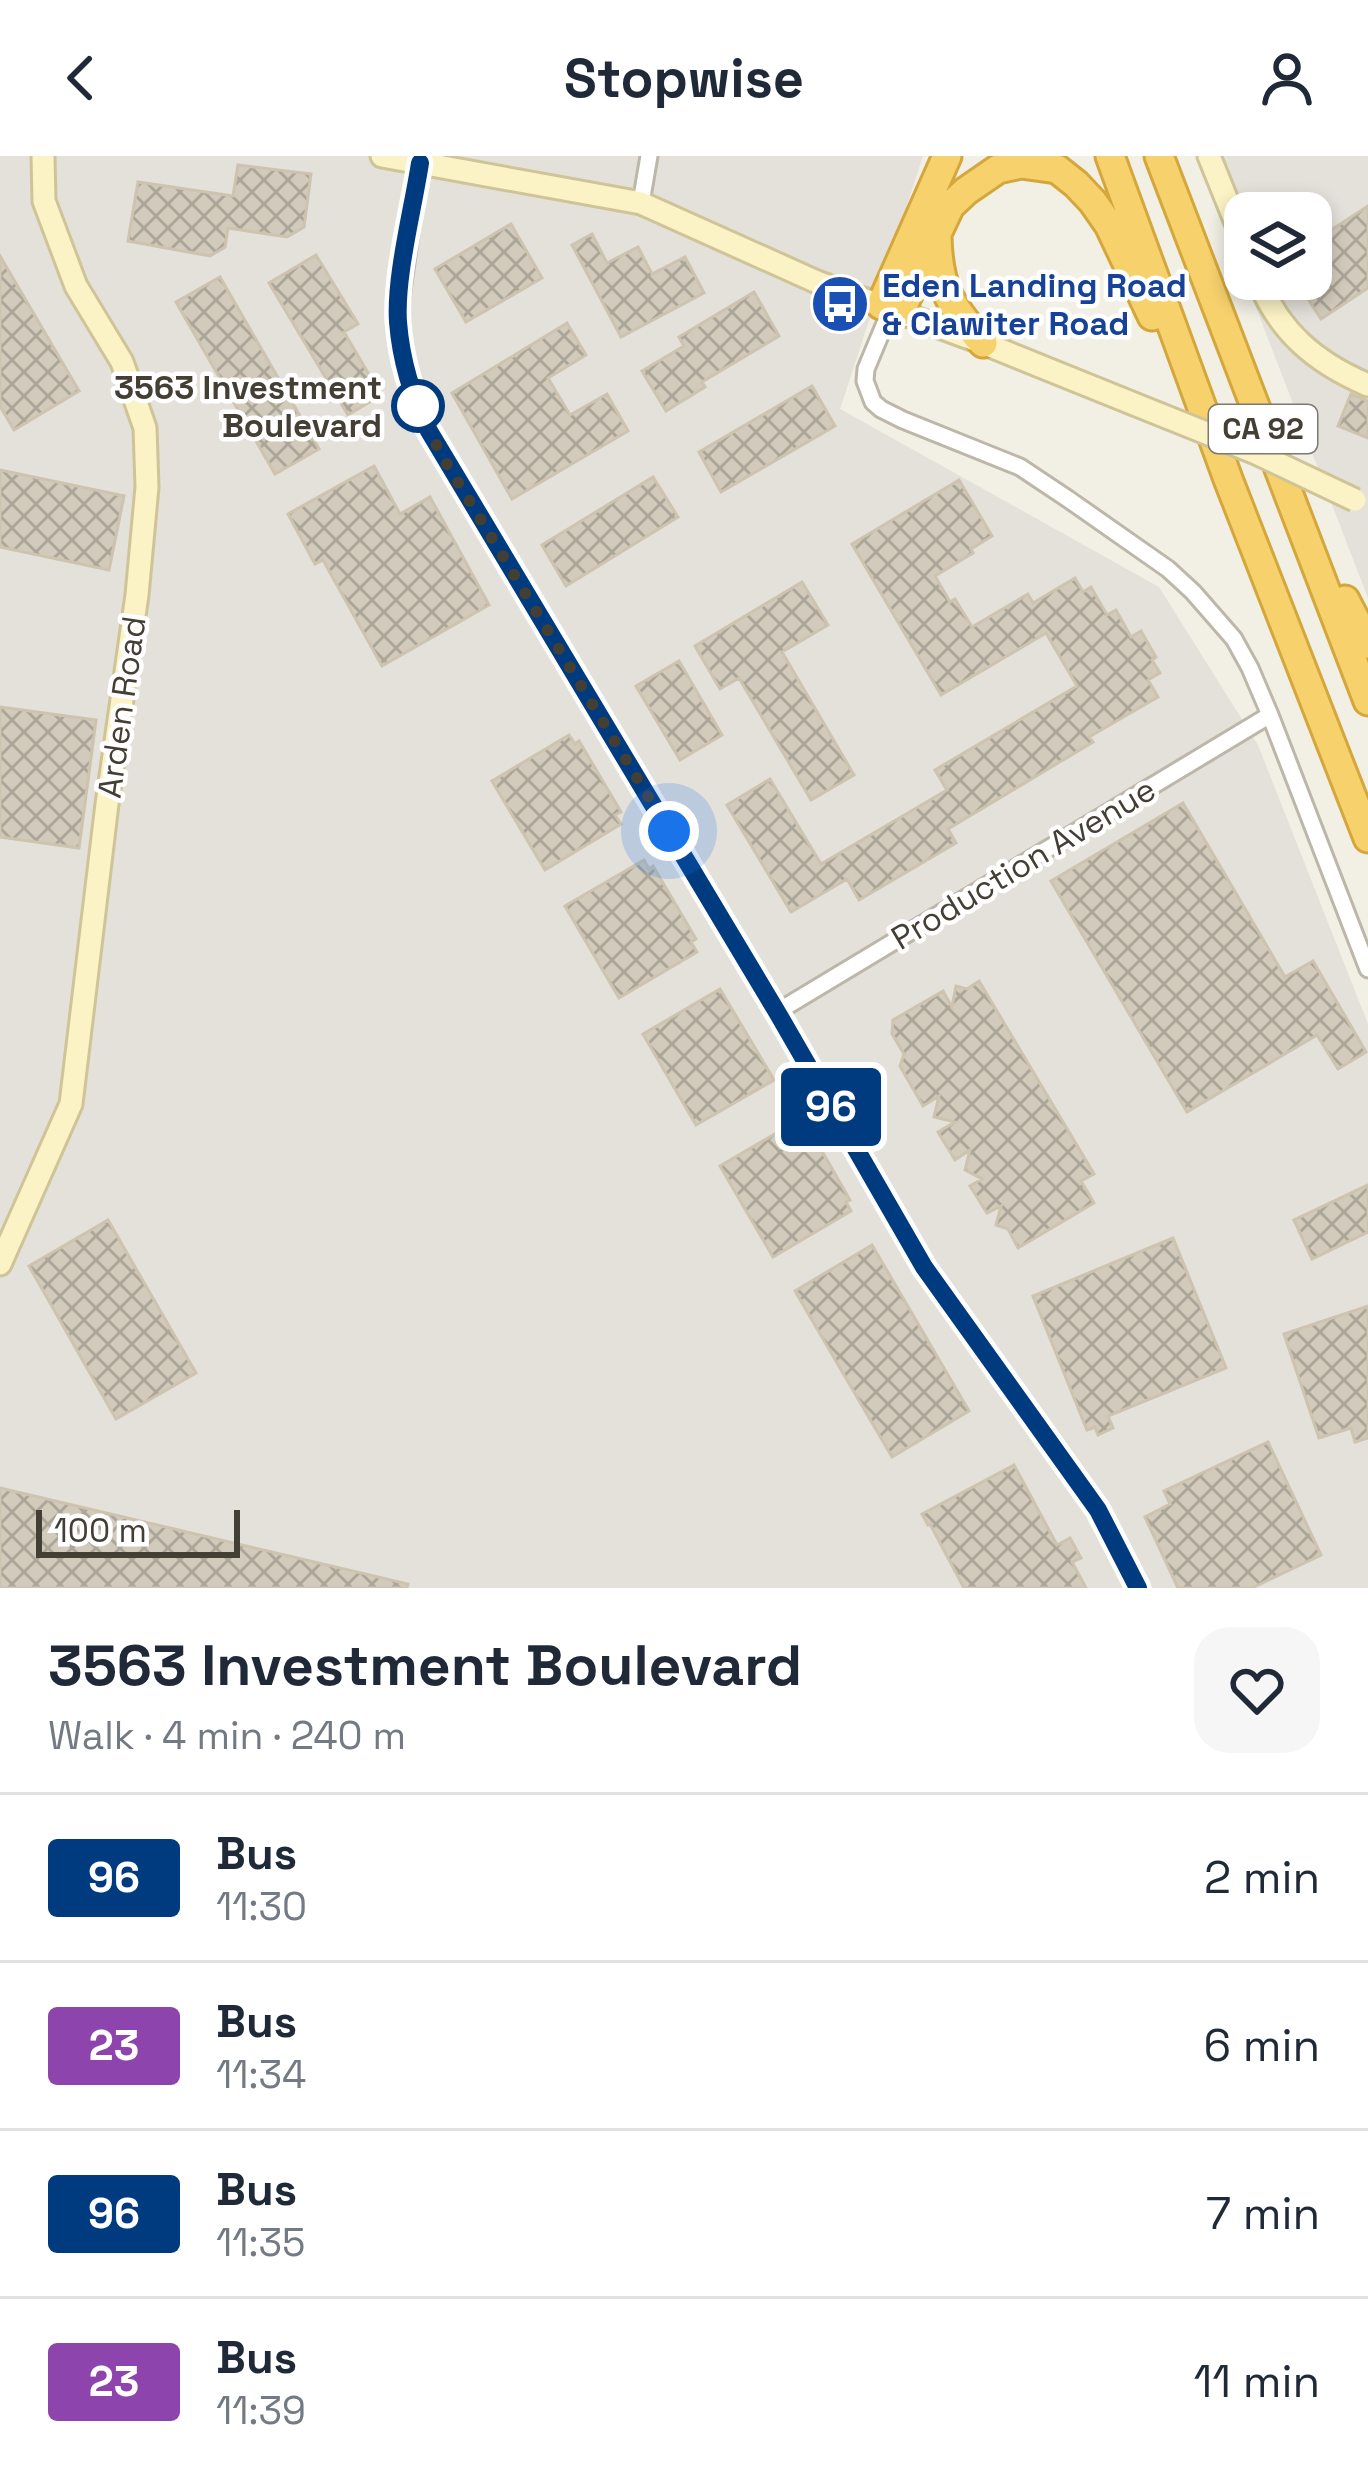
<!DOCTYPE html>
<html lang="en">
<head>
<meta charset="utf-8">
<style>
	:root { --surface:#fff; --page:#f6f6f7; --text:#1f2937; --muted:#747a83; --line:#e0e1e3 }
	body { margin:0; font-family:"Space Grotesk",sans-serif; background:var(--page); color:var(--text); height:100vh; display:flex; flex-direction:column; font-size:45px; white-space:nowrap }
	* { box-sizing:border-box; margin:0 }
	p { font-size:39px; color:var(--muted) }
	.icon { flex:none; width:66px; height:66px; fill:none; stroke:currentColor; stroke-width:2; stroke-linecap:round; stroke-linejoin:round }
	.map { position:relative; height:1432px; overflow:hidden }
	.panel { display:flex; flex-direction:column; background:var(--surface); flex:1 }
	.panel>* { flex:none }
	.badge { padding:0 24px; border-radius:9px; font-size:42px; line-height:78px }
	.buttons { position:absolute; left:1224px; top:36px; display:grid; gap:24px }
	.buttons a { display:grid; place-items:center; width:108px; height:108px; border-radius:24px; background:var(--surface); box-shadow:0 6px 18px #0003; font-size:60px }
	.scale { position:absolute; left:36px; bottom:30px; width:204px; box-sizing:border-box; padding-left:12px; border:6px solid #443f35; border-top:0; font-size:33px; line-height:42px; white-space:nowrap; color:#443f35; -webkit-text-stroke:9px #fff; paint-order:stroke }
	.you { position:absolute; width:60px; height:60px; margin:-30px; border:9px solid #fff; border-radius:50%; background:#1a73e8; box-shadow:0 0 0 18px #1a73e833 }
	.map>.badge { position:absolute; translate:-50% -50%; box-shadow:0 0 0 6px #fff }
	.round { display:grid; place-items:center; flex:none; width:126px; height:126px; border-radius:36px; background:var(--page) }
	.head { display:flex; align-items:center; justify-content:space-between; height:204px; padding:0 48px }
	h1 { font-size:57px; font-weight:800; line-height:90px }
	ul { padding:0; list-style:none }
	li { display:flex; align-items:center; gap:36px; height:168px; padding:0 48px; border-top:3px solid var(--line) }
	li div { flex:1 }
	li b { display:block; font-size:45px }
	li em { font-style:normal }
	li .badge { min-width:132px; font-weight:700; text-align:center }
	header { display:flex; justify-content:space-between; align-items:center; height:156px; padding:0 48px; background:var(--surface); font-size:54px; font-weight:800 }
	.map>svg:first-child { display:block }
	.industrial { fill:#e4e0da }
	.building { fill:url(#building-cross-hatch); stroke:#cdc3af; stroke-width:3 }
	.lines { fill:none; stroke-linecap:round; stroke-linejoin:round }
	.street-casing { stroke:#bcb7a8; stroke-width:21 }
	.secondary-casing { stroke:#cfc497; stroke-width:27 }
	.highway-casing { stroke:#d4a73c; stroke-width:33 }
	.street { stroke:#fff; stroke-width:15 }
	.secondary { stroke:#fbf2c5; stroke-width:21 }
	.highway { stroke:#f6d16c; stroke-width:27 }
	.secondary-bridge-casing { stroke:#cfc497; stroke-width:27; stroke-linecap:butt }
	.secondary-bridge { stroke:#fbf2c5; stroke-width:21 }
	.line-casing { stroke:#fff; stroke-width:27 }
	.line { stroke:#003b80; stroke-width:18 }
	.walk { stroke:#443f35; stroke-width:12; stroke-dasharray:0 21.6 }
	.stop-dot { fill:#fff; stroke:#003b80; stroke-width:6 }
	.labels { text-anchor:middle; stroke-width:9; stroke-linejoin:round; paint-order:stroke }
	.shield { fill:#fff; stroke:#7c7972; stroke-width:3 }
	.shield-label { font-size:30px; font-weight:bold; fill:#443f35 }
	.transit-label { font-size:33px; font-weight:bold; fill:#164399; stroke:#fff; text-anchor:start }
	.stop-label { font-size:33px; font-weight:bold; fill:#443f35; stroke:#fff; text-anchor:end }
	.street-label { font-size:33px; fill:#443f35; stroke:#fff }
</style>
</head>
<body>
<header><svg class="icon" aria-label="back" viewBox="0 0 24 24"><path d="M15 5l-7 7 7 7"/></svg>Stopwise<svg class="icon" aria-label="person" viewBox="0 0 24 24"><circle cx="12" cy="8" r="4"/><path d="M4 21q1-7 8-7t8 7"/></svg></header>
<div class="map">
<svg width="1368" height="1432" viewBox="0 0 1368 1432">
	<defs>
		<pattern id="building-cross-hatch" width="8" height="8" patternUnits="userSpaceOnUse" patternTransform="scale(3)"><rect width="8" height="8" fill="#d2cbbb"/><path d="M0 0l8 8M0 8l8-8" fill="none" stroke="#aca699"/></pattern>
	</defs>
	<rect width="100%" height="100%" fill="#f2efe5"/>
	<path class="industrial" d="M 0,0 L 923,0 L 840,253 L 1159,431 L 1258,589 L 1368,868 L 1368,1432 L 0,1432 Z
		M 1201,0 L 1368,0 L 1368,442 L 1245,123 L 1311,123 L 1311,57 L 1245,57 L 1245,122 Z"/>
	<path class="building" d="M 238,9 L 311,18 L 304,71 L 287,81 L 228,72 L 225,91 L 210,100 L 128,85 L 138,26 L 233,40 Z
		M 1368,50 L 1368,132 L 1321,163 L 1295,123 L 1311,123 L 1311,87 Z
		M 511,68 L 542,122 L 466,166 L 435,113 Z
		M 592,78 L 607,107 L 638,91 L 652,118 L 685,101 L 704,137 L 621,181 L 572,89 Z
		M 316,99 L 358,168 L 344,176 L 381,239 L 348,259 L 269,127 Z
		M 0,100 L 79,235 L 14,274 L 0,250 Z
		M 220,121 L 319,293 L 275,318 L 176,146 Z
		M 754,136 L 779,180 L 702,226 L 705,231 L 666,255 L 642,215 L 684,190 L 679,181 Z
		M 567,167 L 586,199 L 548,222 L 570,259 L 607,238 L 628,275 L 512,343 L 452,237 Z
		M 812,230 L 835,270 L 721,336 L 699,296 Z
		M 1351,238 L 1368,245 L 1368,282 L 1338,270 Z
		M 374,310 L 400,358 L 430,341 L 489,449 L 382,510 L 323,404 L 315,408 L 288,358 Z
		M 0,314 L 124,340 L 109,414 L 0,391 Z
		M 653,321 L 678,361 L 566,430 L 542,389 Z
		M 959,324 L 992,380 L 971,393 L 973,397 L 935,420 L 950,446 L 955,443 L 972,471 L 1028,438 L 1033,447 L 1075,422 L 1083,436 L 1091,431 L 1107,459 L 1116,454 L 1131,481 L 1141,475 L 1156,501 L 1152,504 L 1160,517 L 1148,524 L 1158,541 L 1089,581 L 1093,586 L 948,673 L 956,687 L 859,744 L 847,723 L 791,756 L 727,649 L 770,623 L 821,708 L 947,634 L 935,614 L 1077,530 L 1046,477 L 941,539 L 852,388 Z
		M 802,426 L 828,469 L 782,496 L 854,619 L 811,644 L 739,522 L 720,533 L 695,490 Z
		M 679,505 L 722,579 L 680,604 L 636,530 Z
		M 0,551 L 96,564 L 79,692 L 0,681 Z
		M 569,579 L 575,588 L 579,585 L 621,656 L 615,659 L 621,668 L 545,714 L 492,625 Z
		M 1183,647 L 1285,821 L 1313,805 L 1366,896 L 1338,913 L 1317,879 L 1187,956 L 1051,725 Z
		M 644,704 L 649,713 L 653,710 L 696,783 L 691,786 L 697,796 L 619,842 L 565,750 Z
		M 979,825 L 1094,1018 L 1081,1025 L 1094,1047 L 1018,1092 L 1008,1073 L 996,1069 L 1001,1050 L 987,1057 L 970,1030 L 982,1023 L 965,1014 L 970,994 L 955,1004 L 938,976 L 955,966 L 934,961 L 939,940 L 923,950 L 900,910 L 904,898 L 892,878 L 893,864 L 943,835 L 952,851 L 956,830 L 967,833 Z
		M 720,833 L 774,924 L 696,969 L 643,878 Z
		M 797,965 L 802,972 L 807,969 L 850,1044 L 846,1046 L 851,1055 L 773,1101 L 720,1010 Z
		M 1368,1029 L 1368,1076 L 1312,1103 L 1294,1064 Z
		M 108,1064 L 196,1217 L 116,1263 L 29,1110 Z
		M 1173,1082 L 1226,1212 L 1108,1260 L 1113,1272 L 1098,1279 L 1095,1271 L 1087,1274 L 1033,1140 Z
		M 872,1089 L 969,1255 L 892,1301 L 795,1135 Z
		M 1368,1150 L 1368,1282 L 1355,1286 L 1351,1272 L 1319,1282 L 1284,1178 Z
		M 1268,1286 L 1321,1399 L 1252,1432 L 1178,1432 L 1145,1361 L 1170,1348 L 1164,1335 Z
		M 1014,1309 L 1057,1389 L 1070,1382 L 1081,1402 L 1072,1406 L 1086,1432 L 964,1432 L 930,1368 L 928,1369 L 922,1358 Z
		M 0,1332 L 408,1428 L 407,1432 L 0,1432 Z"/>
	<g class="lines">
		<defs>
			<path id="street" d="M 420,7 L 398,163 L 405,212 L 429,275 L 777,856 L 924,1111 L 1098,1354 L 1139,1432
				M 641,47 L 649,0
				M 891,153 L 866,213 L 865,225 L 873,246 L 881,253 L 903,264 L 1020,311 L 1068,343 L 1168,413 L 1193,436 L 1234,483 L 1250,512 L 1270,559 L 1368,813
				M 777,856 L 1270,559"/>
			<path id="secondary" d="M 382,0 L 641,47 L 817,126 L 983,187 L 1134,248
				M 1209,0 L 1245,89
				M 1258,123 C 1279,176 1316,207 1368,229
				M 0,1108 L 71,948 L 107,648 L 137,439 L 147,331 L 145,272 L 122,206 L 76,130 L 44,45 L 43,0"/>
			<path id="highway" d="M 1110,0 L 1228,323 L 1368,682
				M 1159,0 L 1368,545
				M 937,80 C 938,132 950,149 983,187
				M 881,149 L 947,0
				M 900,156 L 950,50 L 966,35 L 998,13 L 1021,8 L 1057,13 L 1076,28 L 1093,46 L 1109,69 L 1152,160
				M 1345,444 L 1368,488"/>
		</defs>
		<use href="#street" class="street-casing"/>
		<use href="#secondary" class="secondary-casing"/>
		<use href="#highway" class="highway-casing"/>
		<use href="#street" class="street"/>
		<use href="#secondary" class="secondary"/>
		<use href="#highway" class="highway"/>
		<defs>
			<path id="secondary-bridge" d="M 1134,248 L 1256,297 L 1355,344"/>
		</defs>
		<use href="#secondary-bridge" class="secondary-bridge-casing"/>
		<use href="#secondary-bridge" class="secondary-bridge"/>
	</g>
	<g class="lines">
		<defs>
			<path id="line" d="M 420,7 C 413,53 395,121 398,166 C 401,204 412,241 429,275 L 777,856 L 924,1111 L 1098,1354 L 1138,1432"/>
		</defs>
		<use href="#line" class="line-casing"/>
		<use href="#line" class="line"/>
		<path class="walk" d="M 418,250 L 441,298 L 669,675"/>
	</g>
	<defs>
		<symbol id="bus-disc" viewBox="-11 -11 22 22"><circle r="9.5" fill="#1a4fb4" stroke="#fff"/><path d="M-5-6H5V4H4V6H2V4H-2V6H-4V4H-5ZM-3.5-4V0h7V-4ZM-3.5 1.2v1.5H-2V1.2ZM2 1.2v1.5H3.5V1.2Z" fill="#fff"/></symbol>
	</defs>
	<g fill-rule="evenodd">
		<use href="#bus-disc" x="807" y="115" width="66" height="66"/>
	</g>
	<circle class="stop-dot" cx="418" cy="250" r="24"/>
	<g class="labels">
		<rect class="shield" x="1209" y="249" width="108" height="48" rx="9"/>
		<g class="shield-label">
			<text x="1263" y="283">CA 92</text>
		</g>
		<g class="transit-label">
			<text x="882" y="141">Eden Landing Road<tspan x="882" dy="38">&amp; Clawiter Road</tspan></text>
		</g>
		<g class="stop-label">
			<text x="382" y="243">3563 Investment<tspan x="382" dy="38">Boulevard</tspan></text>
		</g>
		<g class="street-label">
			<text transform="translate(121 551) rotate(-82)" y="12">Arden Road</text>
			<text transform="translate(1023 707) rotate(-31)" y="12">Production Avenue</text>
		</g>
	</g>
</svg>
<div class="buttons">
<a><svg class="icon" aria-label="layers" viewBox="0 0 24 24"><path d="M12 4l9 5-9 5-9-5zM3 14l9 5 9-5"/></svg></a>
</div>
<div class="scale">100 m</div>
<div class="you" style="left:669px;top:675px"></div>
<b class="badge" style="left:831px;top:951px;background:#003b80;color:#fff">96</b>
</div>
<section class="panel">
<div class="head"><div><h1>3563 Investment Boulevard</h1><p>Walk · 4 min · 240 m</p></div><a class="round"><svg class="icon" aria-label="heart" viewBox="0 0 24 24"><path d="M12 20l-8-8c-3-5 5-10 8-4 3-6 11-1 8 4z"/></svg></a></div>
<ul>
<li><span class="badge" style="background:#003b80;color:#fff">96</span><div><b>Bus</b><p>11:30</p></div><em>2 min</em></li>
<li><span class="badge" style="background:#8e44ad;color:#fff">23</span><div><b>Bus</b><p>11:34</p></div><em>6 min</em></li>
<li><span class="badge" style="background:#003b80;color:#fff">96</span><div><b>Bus</b><p>11:35</p></div><em>7 min</em></li>
<li><span class="badge" style="background:#8e44ad;color:#fff">23</span><div><b>Bus</b><p>11:39</p></div><em>11 min</em></li>
</ul>
</section>
</body>
</html>
